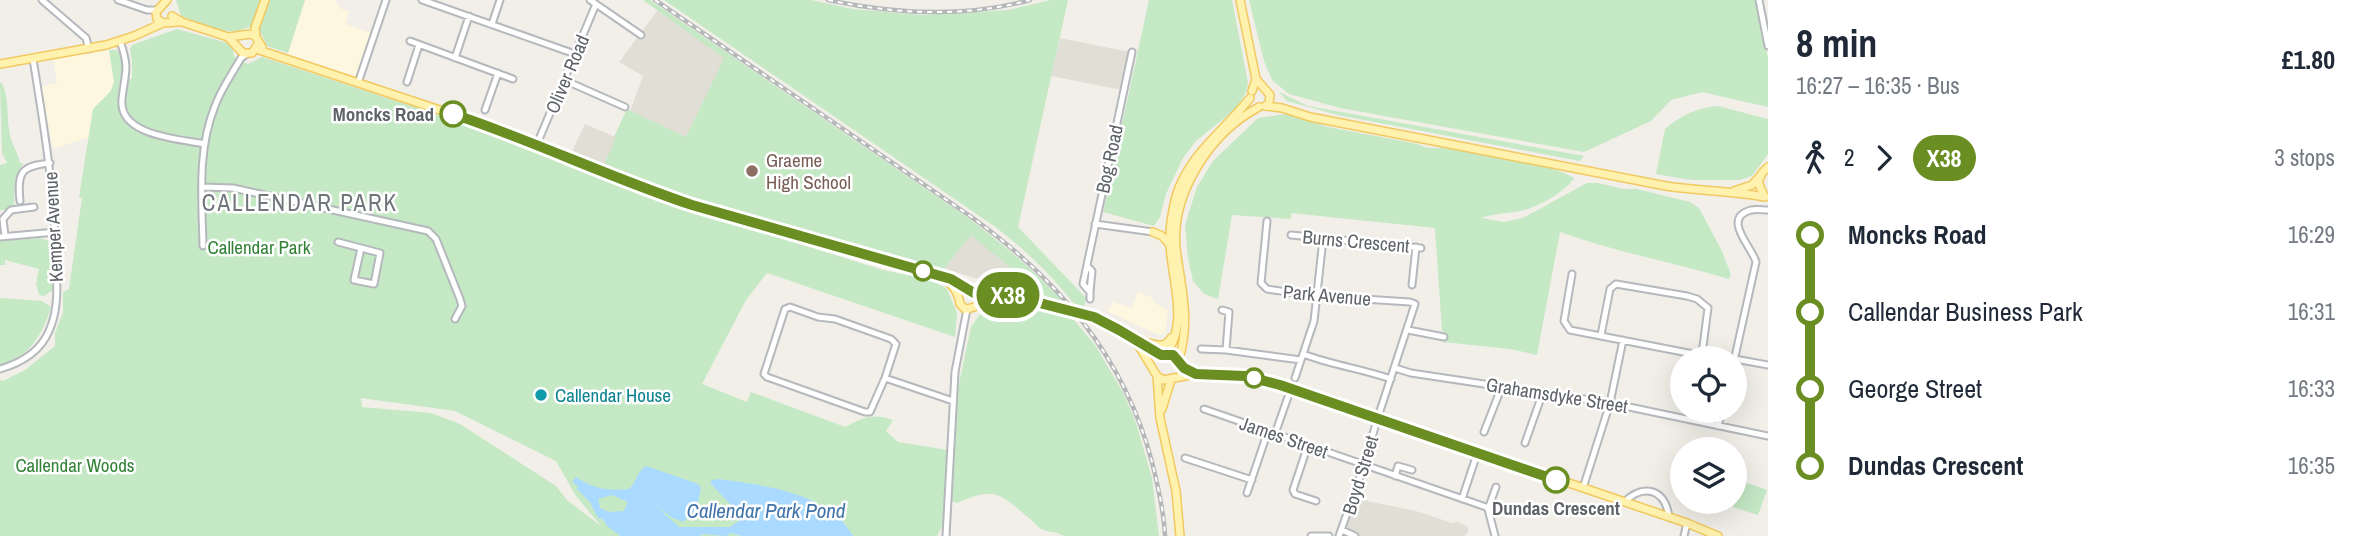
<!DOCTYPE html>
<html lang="en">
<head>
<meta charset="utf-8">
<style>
	:root { --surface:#fff; --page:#f2f2f3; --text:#1f2937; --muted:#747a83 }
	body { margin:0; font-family:"Archivo Narrow",sans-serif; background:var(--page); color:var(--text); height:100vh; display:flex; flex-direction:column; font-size:26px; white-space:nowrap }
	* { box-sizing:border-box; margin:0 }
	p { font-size:23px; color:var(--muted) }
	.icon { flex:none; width:38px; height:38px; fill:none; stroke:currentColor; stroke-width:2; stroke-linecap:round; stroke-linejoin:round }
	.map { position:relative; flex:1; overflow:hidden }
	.sheet { display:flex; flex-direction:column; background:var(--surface); width:595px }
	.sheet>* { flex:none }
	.badge { padding:0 14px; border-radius:23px; font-size:24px; line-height:46px }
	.fabs { position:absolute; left:1670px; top:346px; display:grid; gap:14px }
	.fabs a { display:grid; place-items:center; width:77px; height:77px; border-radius:50%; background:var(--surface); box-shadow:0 7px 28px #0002; font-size:35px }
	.map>.badge { position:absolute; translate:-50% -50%; box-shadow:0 0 0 4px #fff }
	.legs { display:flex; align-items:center; gap:10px; height:77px; padding:0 28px; font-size:23px }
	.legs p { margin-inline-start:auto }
	.summary { display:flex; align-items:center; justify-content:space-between; height:119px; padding:0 28px }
	h1 { font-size:38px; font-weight:800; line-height:52px }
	ul { padding:0 28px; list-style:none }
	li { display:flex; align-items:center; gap:24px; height:77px; font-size:26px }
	li i { display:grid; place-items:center; width:10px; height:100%; margin:0 9px; background:currentColor }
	li i::after { content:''; width:18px; height:18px; margin:-9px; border:5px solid; border-radius:50%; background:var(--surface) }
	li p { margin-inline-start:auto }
	li:first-child i { background:linear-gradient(#0000 50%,currentColor 0) }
	li:last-child i { background:linear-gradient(currentColor 50%,#0000 0) }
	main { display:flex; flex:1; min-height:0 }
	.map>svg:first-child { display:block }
	.commercial { fill:#fef7e0 }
	.education { fill:#e1ded6 }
	.green { fill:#c5e8c5; fill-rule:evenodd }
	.water { fill:#aadaff; fill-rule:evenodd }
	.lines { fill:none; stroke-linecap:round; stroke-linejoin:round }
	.minor-casing { stroke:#b5b8bc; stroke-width:9 }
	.major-casing { stroke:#f2c960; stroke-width:10 }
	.minor { stroke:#fff; stroke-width:5 }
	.major { stroke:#fff2af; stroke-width:7 }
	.rail-casing { stroke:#b6b7b8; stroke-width:4.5 }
	.rail { stroke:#fff; stroke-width:2; stroke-dasharray:5; stroke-linecap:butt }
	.line-1-casing { stroke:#fff; stroke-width:16 }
	.line-1 { stroke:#6b8e23; stroke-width:10 }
	.stop-1-dot { fill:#fff; stroke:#6b8e23; stroke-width:3.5 }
	.education-dot { fill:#8d6e63; stroke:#fff; stroke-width:2.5 }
	.culture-dot { fill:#0f9aa8; stroke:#fff; stroke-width:2.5 }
	.labels { text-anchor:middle; stroke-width:5; stroke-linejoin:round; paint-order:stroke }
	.street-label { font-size:19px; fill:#5f6368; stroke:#fff }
	.stop-label { font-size:19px; font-weight:bold; fill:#5f6368; stroke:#fff; text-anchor:end }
	.education-label { font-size:19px; fill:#785e54; stroke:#fff; text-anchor:start }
	.park-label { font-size:19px; fill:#348238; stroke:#fff }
	.culture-label { font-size:19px; fill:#0d838f; stroke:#fff; text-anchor:start }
	.water-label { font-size:21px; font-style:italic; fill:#4174aa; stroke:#fff }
	.quarter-label { font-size:23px; letter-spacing:2px; fill:#70757a; stroke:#fff }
</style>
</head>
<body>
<main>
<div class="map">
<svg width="1768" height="536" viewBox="0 0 1768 536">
	<rect width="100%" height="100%" fill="#f1efe8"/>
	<path class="commercial" d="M 305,0 L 335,0 L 341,9 L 349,11 L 345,24 L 375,34 L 358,83 L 286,58 Z
		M 109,50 L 114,81 L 111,91 L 93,109 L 89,137 L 53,149 L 41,87 L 57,83 L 53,59 Z
		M 1138,292 L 1151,297 L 1155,303 L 1168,311 L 1165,333 L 1159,335 L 1107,311 L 1111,307 L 1112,302 L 1132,308 Z"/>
	<path class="education" d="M 658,10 L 971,234 L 1039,291 L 1036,295 L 681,195 L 572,151 L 585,124 L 615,137 L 686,137 L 630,111 L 643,76 L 619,62 Z
		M 1060,38 L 1125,51 L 1131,50 L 1122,90 L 1051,76 Z
		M 1352,498 L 1416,511 L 1452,523 L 1458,522 L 1468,527 L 1468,532 L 1464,536 L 1355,536 L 1342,530 Z"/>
	<path class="green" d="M 176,0 L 305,0 L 288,53 L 267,46 L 262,35 L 248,27 C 230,39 200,22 181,16 Z
		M 643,0 L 650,0 L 967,217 C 1003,244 1036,272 1067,305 L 1050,300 L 971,235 L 943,270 L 682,195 L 604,164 L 616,138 L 614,137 L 627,109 L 686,137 L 724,58 Z
		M 664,0 L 811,0 L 853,9 L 921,15 L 1009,10 L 1051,0 L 1068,0 L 1018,227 L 1086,298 L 1084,310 L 1078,309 C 1054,277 1026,250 994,226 Z
		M 1149,0 L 1232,0 L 1248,83 L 1246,92 L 1240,103 L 1232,112 L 1196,141 L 1183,158 L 1166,194 L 1160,217 L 1154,226 L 1103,212 Z
		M 1249,0 L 1756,0 L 1768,58 L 1768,107 L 1702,92 L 1671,100 L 1651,121 L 1584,152 L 1340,108 L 1289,94 L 1272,80 L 1264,61 Z
		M 177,29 L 231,44 L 235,58 L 248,64 L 262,57 L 418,108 L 531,149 L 649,197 L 883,270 L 933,280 L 947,289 L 957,313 L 955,337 L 767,273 L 746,300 L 702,384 L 747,402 L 751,392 L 845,427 C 865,417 871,413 893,420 L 886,431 L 898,442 L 954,451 L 957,393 L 971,327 L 981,313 L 995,303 L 1010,300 L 1068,313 L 1095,345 L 1124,394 L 1136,423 L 1152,478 L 1159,536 L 1064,536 C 1053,530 1051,533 1043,530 C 1039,529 1034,522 1030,519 C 999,493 996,486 957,503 L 951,501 L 945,503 L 943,524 L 937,536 L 0,536 L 0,380 L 3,381 L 25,370 L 55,346 L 55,333 L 63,313 L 63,292 L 69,289 L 82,198 L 79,197 L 93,109 L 111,91 L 114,82 L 109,50 L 117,50 L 122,56 L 122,79 L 132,79 L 132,61 L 130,49 L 132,45 ZM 361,398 L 455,411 L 556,461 L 576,496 L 601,526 L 567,500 L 556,486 L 460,424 L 431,413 L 362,407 Z
		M 0,83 L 2,83 C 10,102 6,116 10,135 C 12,145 18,153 20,163 L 23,163 L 15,180 L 14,205 L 7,210 L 0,210 L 0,165 L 7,163 L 2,153 Z
		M 1279,92 L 1308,106 L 1584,156 L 1580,161 L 1338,115 L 1287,101 Z
		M 1718,106 L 1768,119 L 1768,154 L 1752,176 L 1740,180 L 1690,180 L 1656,174 L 1665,129 C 1682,115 1696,108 1718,106 Z
		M 1285,114 L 1328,127 L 1418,144 C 1426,150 1435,147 1445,148 C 1474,150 1550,163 1574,178 C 1565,192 1537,208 1520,211 C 1508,213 1492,214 1481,218 L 1504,222 L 1523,218 L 1587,183 L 1598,183 L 1623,189 L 1637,189 L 1690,202 L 1699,208 L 1722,251 L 1731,275 L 1729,279 C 1673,262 1615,252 1560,232 L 1537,355 L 1510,349 L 1443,342 L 1445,332 L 1442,331 L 1435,228 L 1291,213 L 1291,219 L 1232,215 L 1218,299 L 1204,294 L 1193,281 L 1188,258 L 1185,225 L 1197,187 L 1213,161 L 1258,118 Z
		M 38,238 L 47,240 L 51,247 L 53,290 L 44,296 L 39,295 L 36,284 L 39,269 L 5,260 L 5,265 L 0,265 L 0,241 Z
		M 0,298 L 42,301 L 51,307 C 43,334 29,358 0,365 Z
		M 1742,481 L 1767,490 L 1758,515 L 1733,507 Z"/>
	<path class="water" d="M 646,466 L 698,484 L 701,488 L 696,511 L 683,522 L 671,517 L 655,505 L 679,527 L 730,527 L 740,520 L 737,511 L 710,483 L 712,480 C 720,478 725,480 733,481 C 775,487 831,496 853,536 L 742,536 L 731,533 L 727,536 L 704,534 L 699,536 L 621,536 L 607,526 L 603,519 L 598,518 L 590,502 L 577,489 L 578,486 L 572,482 L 576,477 C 593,489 609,491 629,489 C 637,482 637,471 646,466 ZM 612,495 L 628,502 L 624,511 L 609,512 L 600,508 L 598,499 Z"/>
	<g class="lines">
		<defs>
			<path id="minor" d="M 42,0 L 86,38 L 89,49
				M 118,0 L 147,10 L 157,10
				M 422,0 L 575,54
				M 590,0 L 641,35
				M 1759,0 L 1768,46
				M 492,24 L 500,0
				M 120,41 C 130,70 125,71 122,99 C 118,136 180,139 205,144
				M 410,41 L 513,79
				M 455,58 L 469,16
				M 564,80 L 625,107
				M 407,82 L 419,45
				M 358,83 L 386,0
				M 485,110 L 498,73
				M 537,144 L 596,4
				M 202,187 L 233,188 L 428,231 L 436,239 L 460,299 L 462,306 L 455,319
				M 20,201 C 17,172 21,166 50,163
				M 1267,221 L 1261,283 L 1267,289 L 1317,296 L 1410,302 L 1415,304 L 1377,420 L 1364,465 L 1339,536
				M 1095,224 L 1153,232
				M 1291,235 L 1421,248
				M 5,236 L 3,219 L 11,210 L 34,207
				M 0,237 L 56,232
				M 338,242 L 380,253 L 374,284 L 354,280 L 361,248
				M 203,246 C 202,200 197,150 215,106 C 221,89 232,74 241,58 L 247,54
				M 1087,266 L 1092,271 L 1090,292
				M 1572,274 L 1564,321 L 1570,330 L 1719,359
				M 1412,285 L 1416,247
				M 1090,299 L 1090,292 L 1083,284 L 1132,52
				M 790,307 L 818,317 L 835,319 L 891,339 L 896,344 L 885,378 L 870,412 L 865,412 L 767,377 L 764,374 L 785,309 Z
				M 1222,310 L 1229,312 L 1226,350
				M 1408,330 L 1444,337
				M 1601,335 L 1610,289 L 1616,284 L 1687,296 L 1697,299 L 1708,308 L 1702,354
				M 1201,349 L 1226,350 L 1301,360
				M 1303,354 C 1332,365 1362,369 1391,379
				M 1735,359 L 1768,365
				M 1734,361 L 1756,262 C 1752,247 1721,218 1751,210 C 1756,209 1763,210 1768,210
				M 1395,368 L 1411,373 L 1610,403 L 1768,436
				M 0,369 C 21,363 40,352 49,331 C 59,309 57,285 56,262 C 55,193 44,127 33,59
				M 885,378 L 953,401
				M 1295,378 L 1314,321 L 1323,239
				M 1204,409 L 1486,507 L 1488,509 L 1495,536
				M 1718,426 L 1722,411
				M 1484,432 L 1502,386
				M 1275,434 L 1289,394
				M 1525,443 L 1543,392
				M 1308,445 L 1293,490 L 1295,494 L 1316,501
				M 1185,458 L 1252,480
				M 1395,476 L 1398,466 L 1412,470
				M 1583,488 L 1610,403 L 1623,340
				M 1247,493 L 1268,431
				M 1462,499 L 1476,457
				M 1624,502 C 1644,483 1665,489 1669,517
				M 1488,509 L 1496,487
				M 1342,530 L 1355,536
				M 946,536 L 955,372 L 967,309
				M 1311,536 L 1329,536
				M 1684,536 L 1687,523"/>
			<path id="major" d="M 167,0 L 156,12 L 157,19 L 163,23 L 178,22
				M 1240,0 L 1256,79 L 1252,91
				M 172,16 L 182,22 L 228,37 L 243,53 L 252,53 L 258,44
				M 228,37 L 251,34 L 256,37 L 262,47
				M 256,37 L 255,28 L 265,0
				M 256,49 L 494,128 L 653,192 L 692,205 L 951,279 L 974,293 L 1001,293 L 1100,320 L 1161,355
				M 0,64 L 106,45 L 134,36 L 163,23
				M 1256,79 L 1270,95 L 1269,103 L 1265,106
				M 1266,106 L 1282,108 L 1310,117 L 1666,186 C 1699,191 1732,191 1765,197
				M 1734,191 L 1752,185 L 1760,176
				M 1764,196 L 1758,182 L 1762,173 L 1768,167
				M 1153,232 L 1162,236 L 1170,245
				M 945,279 C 954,287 958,292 960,304 L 965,309 C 976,309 989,298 1003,297
				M 1145,342 C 1156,345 1165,349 1171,338
				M 1137,343 L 1157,376 L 1163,380 L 1196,374 L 1238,376 L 1264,380 L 1687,523 L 1718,536
				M 1164,354 L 1176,356 L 1184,368 L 1193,373
				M 1165,354 C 1190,326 1171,277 1170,244 C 1169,227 1172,212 1176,196 C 1189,154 1224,131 1250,98
				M 1179,359 C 1191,318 1181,289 1176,248 C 1171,193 1211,132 1259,107
				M 1157,376 L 1160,418 L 1176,491 L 1180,536
				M 1162,409 L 1171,380"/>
		</defs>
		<use href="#minor" class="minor-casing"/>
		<use href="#major" class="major-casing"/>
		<use href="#minor" class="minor"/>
		<use href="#major" class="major"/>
		<defs>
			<path id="rail" d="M 655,0 L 970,216 C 1058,279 1124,356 1152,462 C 1158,486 1164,511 1165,536
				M 828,0 C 894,14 964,18 1030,0"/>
		</defs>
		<use href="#rail" class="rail-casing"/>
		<use href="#rail" class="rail"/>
	</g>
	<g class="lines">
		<defs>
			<path id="line-1" d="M 453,114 C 534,141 611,178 692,205 L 951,279 L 974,293 L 1001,293 L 1094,317 L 1119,330 L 1161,355 L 1173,355 L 1184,368 L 1196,374 L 1245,376 L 1280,385 L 1556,480"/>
		</defs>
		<use href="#line-1" class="line-1-casing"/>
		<use href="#line-1" class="line-1"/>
	</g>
	<g class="stop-1-dot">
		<circle cx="453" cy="114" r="12"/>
		<circle cx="923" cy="271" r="9"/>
		<circle cx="1254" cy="378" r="9"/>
		<circle cx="1556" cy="480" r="12"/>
	</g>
	<circle class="education-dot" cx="752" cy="171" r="7"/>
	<circle class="culture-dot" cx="541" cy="395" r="7"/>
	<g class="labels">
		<g class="street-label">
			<text transform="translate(567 74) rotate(-67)" y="7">Oliver Road</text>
			<text transform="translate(1109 159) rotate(-78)" y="7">Bog Road</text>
			<text transform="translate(53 227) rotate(-93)" y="7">Kemper Avenue</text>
			<text transform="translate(1356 241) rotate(5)" y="7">Burns Crescent</text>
			<text transform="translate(1327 295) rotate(5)" y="7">Park Avenue</text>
			<text transform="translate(1557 395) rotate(9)" y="7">Grahamsdyke Street</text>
			<text transform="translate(1284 437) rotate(19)" y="7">James Street</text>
			<text transform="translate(1360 475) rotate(-73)" y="7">Boyd Street</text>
		</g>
		<g class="stop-label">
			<text x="434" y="121">Moncks Road</text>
			<text x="1556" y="515" text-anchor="middle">Dundas Crescent</text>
		</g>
		<g class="education-label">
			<text x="766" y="167">Graeme<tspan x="766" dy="22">High School</tspan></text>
		</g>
		<g class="park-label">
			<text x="259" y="254">Callendar Park</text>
			<text x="75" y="472">Callendar Woods</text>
		</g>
		<g class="culture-label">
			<text x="555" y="402">Callendar House</text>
		</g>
		<g class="water-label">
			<text x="766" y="518">Callendar Park Pond</text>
		</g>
		<g class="quarter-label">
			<text x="300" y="211">CALLENDAR PARK</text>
		</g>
	</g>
</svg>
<div class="fabs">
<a><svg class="icon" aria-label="locate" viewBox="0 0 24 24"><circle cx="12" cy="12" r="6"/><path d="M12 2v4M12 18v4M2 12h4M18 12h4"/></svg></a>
<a><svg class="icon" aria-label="layers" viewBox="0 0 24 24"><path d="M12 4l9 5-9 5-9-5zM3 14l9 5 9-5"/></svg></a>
</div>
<b class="badge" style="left:1008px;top:295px;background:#6b8e23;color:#fff">X38</b>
</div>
<section class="sheet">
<div class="summary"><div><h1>8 min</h1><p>16:27 – 16:35 · Bus</p></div><b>£1.80</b></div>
<div class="legs"><svg class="icon" aria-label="walk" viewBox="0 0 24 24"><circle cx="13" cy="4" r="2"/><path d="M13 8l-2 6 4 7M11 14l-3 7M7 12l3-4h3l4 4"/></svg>2<svg class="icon" aria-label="forward" viewBox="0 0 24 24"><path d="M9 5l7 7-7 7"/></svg><b class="badge" style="background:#6b8e23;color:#fff">X38</b><p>3 stops</p></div>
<ul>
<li><i style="color:#6b8e23"></i><b>Moncks Road</b><p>16:29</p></li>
<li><i style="color:#6b8e23"></i><span>Callendar Business Park</span><p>16:31</p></li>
<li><i style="color:#6b8e23"></i><span>George Street</span><p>16:33</p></li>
<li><i style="color:#6b8e23"></i><b>Dundas Crescent</b><p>16:35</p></li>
</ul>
</section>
</main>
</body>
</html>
